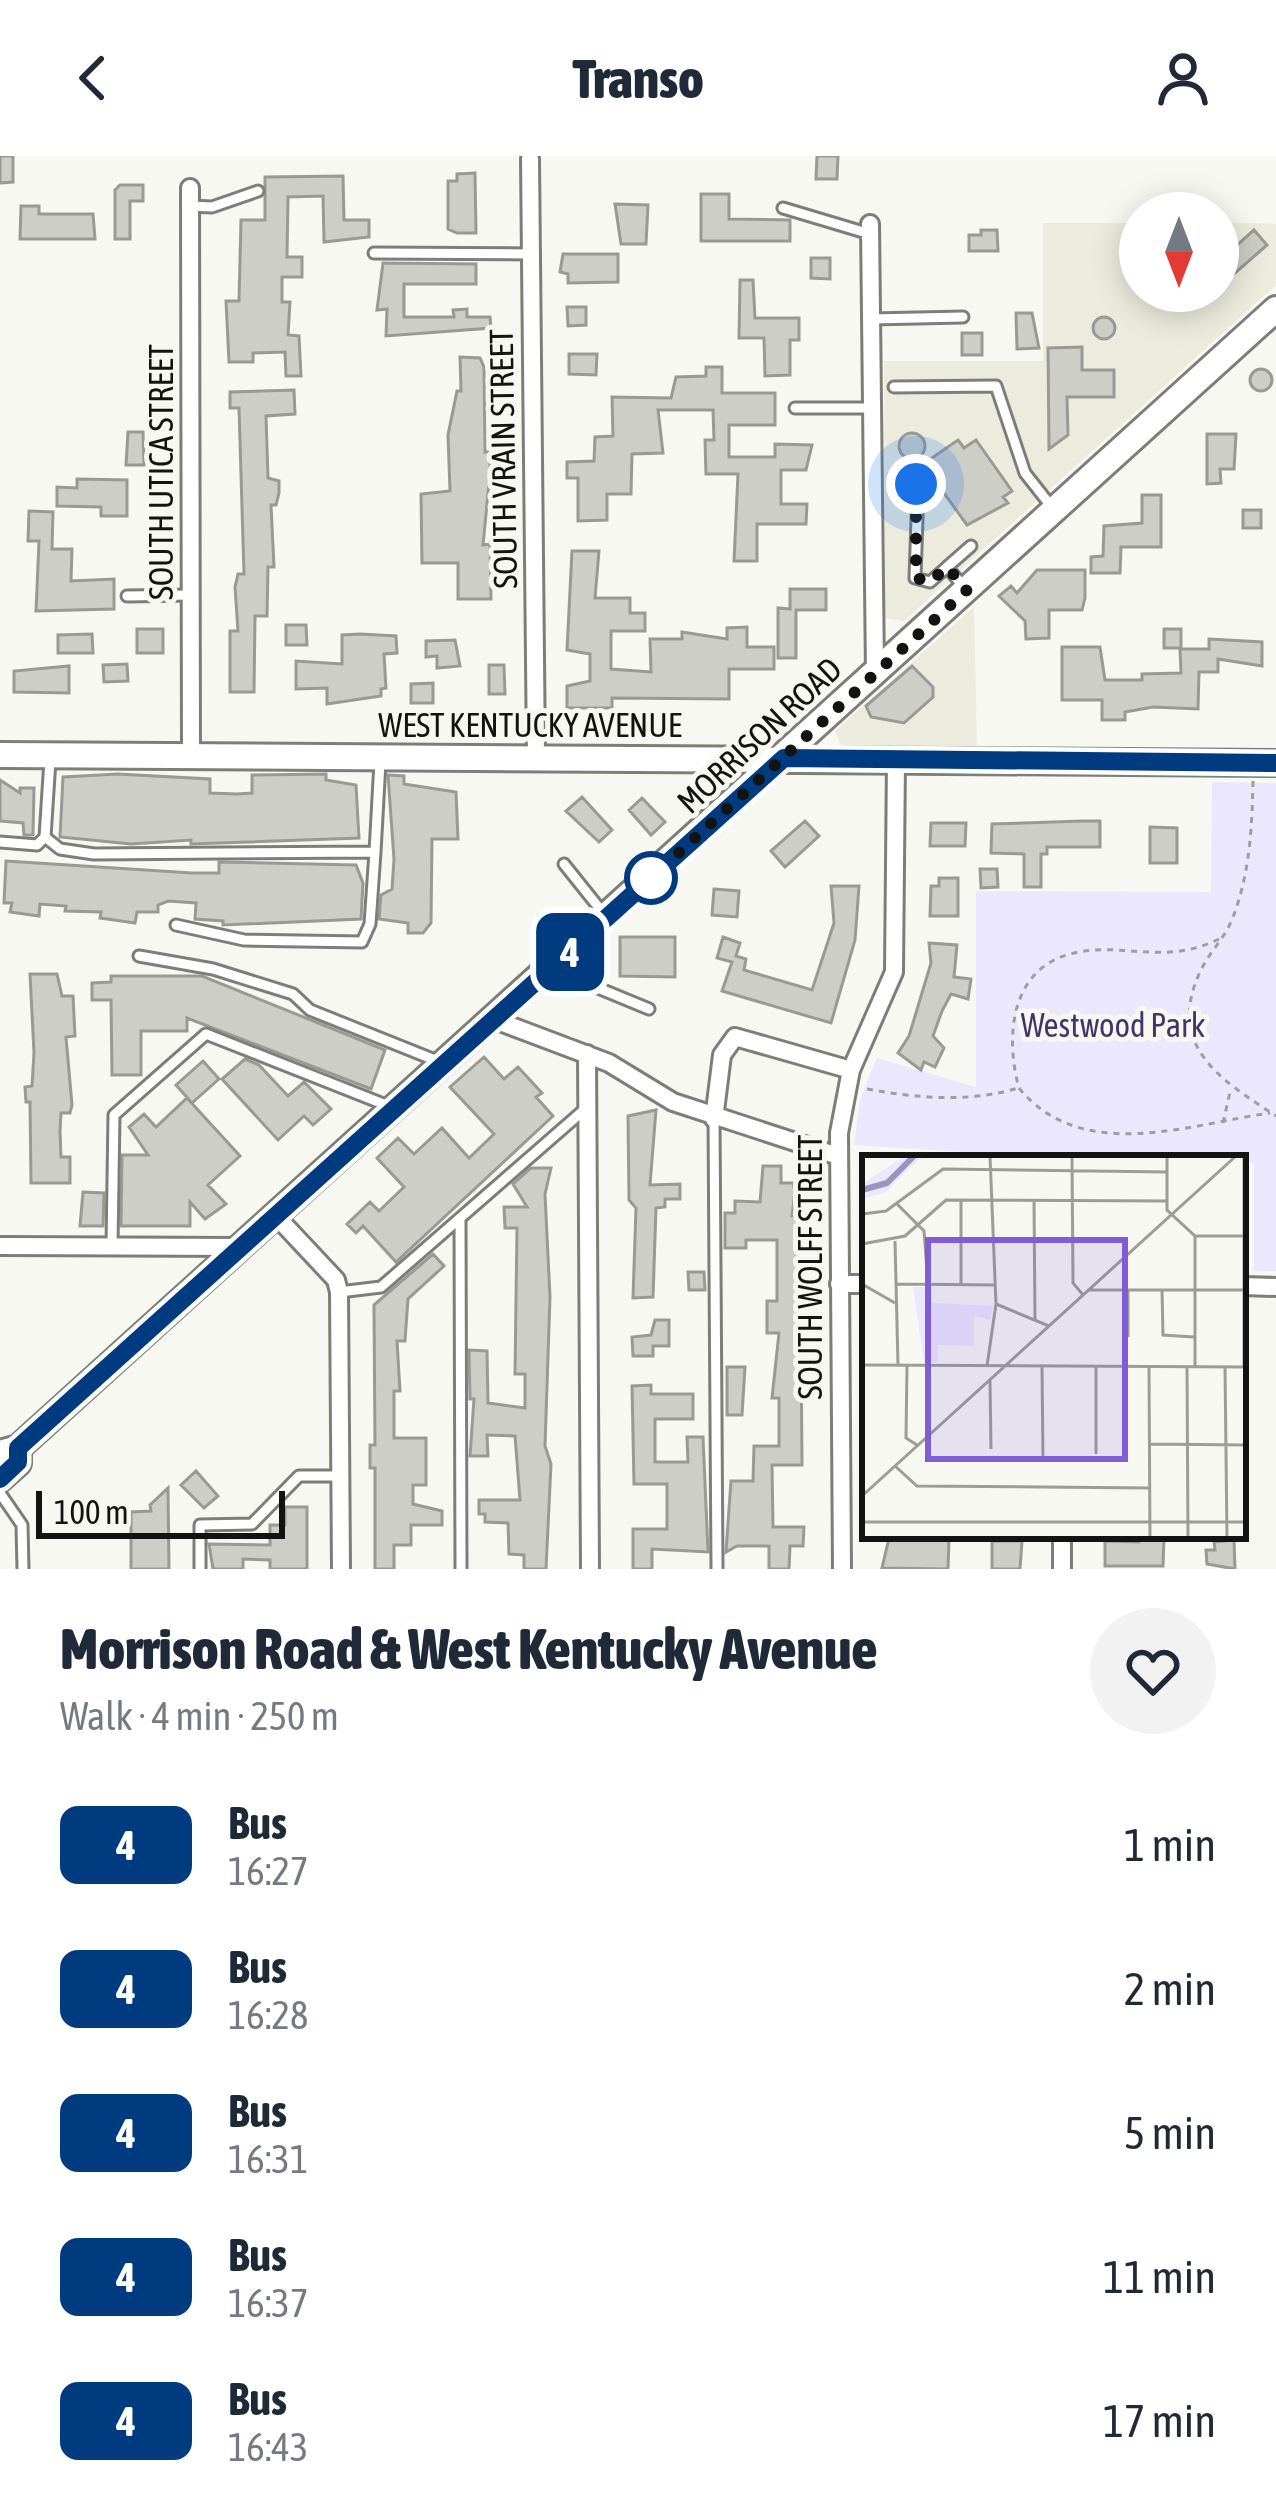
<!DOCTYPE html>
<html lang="en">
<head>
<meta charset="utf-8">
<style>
	:root { --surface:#fff; --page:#f2f2f3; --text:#1f2937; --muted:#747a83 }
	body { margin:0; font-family:"Asap Condensed",sans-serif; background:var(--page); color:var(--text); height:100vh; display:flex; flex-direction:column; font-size:45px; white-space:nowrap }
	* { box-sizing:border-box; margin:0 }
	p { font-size:39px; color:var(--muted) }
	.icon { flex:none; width:66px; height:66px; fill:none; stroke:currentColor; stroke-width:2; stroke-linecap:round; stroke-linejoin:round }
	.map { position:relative; height:1413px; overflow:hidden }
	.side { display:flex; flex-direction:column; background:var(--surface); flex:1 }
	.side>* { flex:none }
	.badge { padding:0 24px; border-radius:18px; font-size:42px; line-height:78px }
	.needle { width:78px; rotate:180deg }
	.fabs { position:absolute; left:1119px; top:36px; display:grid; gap:24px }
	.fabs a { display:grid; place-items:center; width:120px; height:120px; border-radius:50%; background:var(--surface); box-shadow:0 6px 30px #0003; font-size:60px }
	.scale { position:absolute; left:36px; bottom:30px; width:249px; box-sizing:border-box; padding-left:12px; border:6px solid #131311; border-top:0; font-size:33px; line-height:42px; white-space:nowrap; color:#131311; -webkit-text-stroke:9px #f8f8f2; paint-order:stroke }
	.you { position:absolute; width:60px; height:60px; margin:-30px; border:9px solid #fff; border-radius:50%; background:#1a73e8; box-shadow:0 0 0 18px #1a73e833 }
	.map>.badge { position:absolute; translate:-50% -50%; box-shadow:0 0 0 6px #fff }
	.round { display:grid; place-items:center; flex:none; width:126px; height:126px; border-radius:63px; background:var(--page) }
	.headline { display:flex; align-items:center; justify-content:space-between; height:204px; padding:0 60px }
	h1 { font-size:57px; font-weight:800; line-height:90px }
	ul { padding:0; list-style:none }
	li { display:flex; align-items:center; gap:36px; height:144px; padding:0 60px }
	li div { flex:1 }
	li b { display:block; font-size:45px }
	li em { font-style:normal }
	li .badge { min-width:132px; font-weight:700; text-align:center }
	header { display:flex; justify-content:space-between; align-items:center; height:156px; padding:0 60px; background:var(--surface); font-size:54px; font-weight:800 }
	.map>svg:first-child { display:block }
	.built { fill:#ececde }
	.green { fill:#ebe7fe }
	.building { fill:#cecec8; stroke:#9a9a94; stroke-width:3 }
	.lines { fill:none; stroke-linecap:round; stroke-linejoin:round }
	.lane-casing { stroke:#7e7e79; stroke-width:15 }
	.street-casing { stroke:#7e7e79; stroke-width:22 }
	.secondary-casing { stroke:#7e7e79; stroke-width:30 }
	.path { stroke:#9f9f9a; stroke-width:3; stroke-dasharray:6 6; stroke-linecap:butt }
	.lane { stroke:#fff; stroke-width:9 }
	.street { stroke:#fff; stroke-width:16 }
	.secondary { stroke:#fff; stroke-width:24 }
	.line-casing { stroke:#fff; stroke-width:27 }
	.line { stroke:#003b80; stroke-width:18 }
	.walk { stroke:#131311; stroke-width:12; stroke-dasharray:0 21.6 }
	.stop-dot { fill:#fff; stroke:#003b80; stroke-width:6 }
	.labels { text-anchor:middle; stroke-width:10; stroke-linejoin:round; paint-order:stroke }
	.street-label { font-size:33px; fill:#131311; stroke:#f8f8f2 }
	.park-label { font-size:33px; fill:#423569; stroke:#f8f8f2 }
	.inset-river { fill:none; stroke:#9c94bc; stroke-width:6 }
	.inset-road { fill:none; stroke:#9c9c98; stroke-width:3 }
	.view { fill:#805cd6; fill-opacity:0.15; stroke:#805cd6; stroke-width:6 }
	.inset-edge { fill:none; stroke:#131311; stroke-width:6 }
</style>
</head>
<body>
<header><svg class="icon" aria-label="back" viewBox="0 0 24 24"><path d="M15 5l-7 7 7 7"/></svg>Transo<svg class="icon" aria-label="person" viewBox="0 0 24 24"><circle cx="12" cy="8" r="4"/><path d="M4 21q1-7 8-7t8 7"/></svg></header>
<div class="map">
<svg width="1276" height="1413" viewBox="0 0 1276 1413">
	<rect width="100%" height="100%" fill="#f8f8f2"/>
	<path class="built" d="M 1218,66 L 1276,68 L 1276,129 L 904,465 L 885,462 L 884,205 L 1043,205 L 1043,67 L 1140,67 L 1140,135 L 1218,135 Z
		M 974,451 L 977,591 L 842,592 L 835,575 Z"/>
	<path class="green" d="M 1212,626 L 1276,627 L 1276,1115 L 1254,1115 L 1254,1008 L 1243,1002 L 1060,1002 L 854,989 L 860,943 L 877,902 L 976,931 L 976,735 L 1211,736 Z"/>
	<path class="building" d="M 0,0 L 13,0 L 13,26 L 0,27 Z
		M 817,0 L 838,0 L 837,23 L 816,23 Z
		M 475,17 L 476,77 L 457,77 L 448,73 L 448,25 L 457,25 L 457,18 Z
		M 343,20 L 344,64 L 369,64 L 369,81 L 324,86 L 323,40 L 288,41 L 287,101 L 302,101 L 302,121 L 282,121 L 282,146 L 290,146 L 288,179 L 299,180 L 301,220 L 286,220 L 285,196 L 253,197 L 253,206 L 229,206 L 226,145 L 239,145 L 241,64 L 265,64 L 265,21 Z
		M 120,29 L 143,29 L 143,45 L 130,45 L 130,83 L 115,83 L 115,34 Z
		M 701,38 L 729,38 L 729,63 L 790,64 L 790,85 L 701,85 Z
		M 615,48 L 648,49 L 646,88 L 621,88 Z
		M 21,50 L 39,50 L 39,58 L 93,58 L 95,83 L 20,83 Z
		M 981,74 L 997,74 L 998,95 L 969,95 L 969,79 L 981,79 Z
		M 1254,74 L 1267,89 L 1226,125 L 1218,116 L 1218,90 L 1226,99 Z
		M 618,98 L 618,126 L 568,127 L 568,118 L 560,116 L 563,98 Z
		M 811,102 L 830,102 L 830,123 L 811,122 Z
		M 383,107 L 476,108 L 476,128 L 404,128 L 404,161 L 454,161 L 453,154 L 467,153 L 467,161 L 490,161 L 491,172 L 386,180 L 387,153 L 377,154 Z
		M 740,124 L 753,124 L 755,162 L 799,162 L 799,184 L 790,184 L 790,219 L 765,220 L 764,182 L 739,182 Z
		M 567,151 L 586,151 L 586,169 L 568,170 Z
		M 1016,157 L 1032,157 L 1039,192 L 1017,193 Z
		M1093 172a11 11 0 1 1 22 0a11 11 0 1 1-22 0Z
		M 962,177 L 982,177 L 982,199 L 962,199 Z
		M 1082,191 L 1082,214 L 1114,214 L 1114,241 L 1067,241 L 1068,279 L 1049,293 L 1048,192 Z
		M 569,198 L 597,198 L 596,219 L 569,218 Z
		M 460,201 L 480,202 L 484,211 L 485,296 L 490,296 L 490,317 L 483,389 L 490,388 L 491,443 L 458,443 L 458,407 L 422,407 L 421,338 L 450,335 L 448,279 L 457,235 L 461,235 Z
		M 706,211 L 722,211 L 722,237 L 775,237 L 775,269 L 729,269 L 729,301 L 775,301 L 775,288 L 812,289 L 806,314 L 781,314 L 781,348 L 807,348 L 806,368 L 757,368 L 757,405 L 734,405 L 738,318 L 706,318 L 705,284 L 714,284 L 713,254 L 658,254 L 663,297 L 632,298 L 631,338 L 607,338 L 607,364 L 578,365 L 578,322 L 567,322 L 567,306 L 594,305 L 595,281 L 613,280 L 612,241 L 671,242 L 676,221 L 706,220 Z
		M1250 224a11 11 0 1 1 22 0a11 11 0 1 1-22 0Z
		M 294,234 L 295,258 L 266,260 L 268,322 L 279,325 L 279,337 L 276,349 L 271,349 L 274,411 L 268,411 L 267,460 L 255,460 L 254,536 L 230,536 L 230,475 L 238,475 L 235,431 L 238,418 L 244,418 L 239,252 L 230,252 L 230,236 Z
		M 128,276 L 143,276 L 144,309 L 126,309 Z
		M899 290a13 13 0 1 1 26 0a13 13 0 1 1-26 0Z
		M 1207,278 L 1236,278 L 1234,313 L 1220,313 L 1221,327 L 1207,328 Z
		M 958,284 L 964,292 L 976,284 L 1012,335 L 1003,341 L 1008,347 L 967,369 L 923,308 Z
		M 77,323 L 127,324 L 127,360 L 101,360 L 101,351 L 57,350 L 57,331 L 77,332 Z
		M 1142,339 L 1161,339 L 1161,391 L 1121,391 L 1120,417 L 1091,417 L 1091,401 L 1103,400 L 1104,370 L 1142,367 Z
		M 1243,354 L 1261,354 L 1261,372 L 1243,372 Z
		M 29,355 L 53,356 L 52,393 L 72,393 L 71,425 L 114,423 L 114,453 L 36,455 L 39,385 L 28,385 Z
		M 572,395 L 599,395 L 595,442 L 630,442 L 630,457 L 645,457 L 645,475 L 611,475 L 611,513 L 651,516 L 650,483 L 682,483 L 682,476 L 727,483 L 727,472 L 747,471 L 747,491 L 774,491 L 774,513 L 729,513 L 729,543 L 612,542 L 612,552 L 567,552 L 567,530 L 590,525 L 590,498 L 567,494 Z
		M 1037,414 L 1085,414 L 1085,442 L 1082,454 L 1049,454 L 1049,482 L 1026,483 L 1025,465 L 999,440 L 1011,430 L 1017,437 Z
		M 790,433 L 826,433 L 826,454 L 796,454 L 796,502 L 778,502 L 778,452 L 790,453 Z
		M 286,469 L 306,469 L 307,489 L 286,489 Z
		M 137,473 L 163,473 L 163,497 L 137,497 Z
		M 1164,473 L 1181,473 L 1181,492 L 1164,492 Z
		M 92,478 L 93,497 L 58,497 L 58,479 Z
		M 360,478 L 396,480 L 397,497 L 384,498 L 386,532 L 381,533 L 381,540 L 327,548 L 327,532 L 296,533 L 296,505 L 342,508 L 342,479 Z
		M 1209,483 L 1262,486 L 1262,510 L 1218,503 L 1218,516 L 1199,516 L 1198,553 L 1153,551 L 1125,556 L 1125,564 L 1102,564 L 1102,544 L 1062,544 L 1062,491 L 1100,491 L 1105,524 L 1142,524 L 1142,518 L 1181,517 L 1180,493 L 1209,493 Z
		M 455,484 L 460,510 L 437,512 L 437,500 L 426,501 L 426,485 Z
		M 127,508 L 128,525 L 104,526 L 103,509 Z
		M 489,509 L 504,509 L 505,538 L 489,538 Z
		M 69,510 L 69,537 L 14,536 L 14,515 Z
		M 912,510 L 933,531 L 933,541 L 904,567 L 871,561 L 866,550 Z
		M 433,527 L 433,547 L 411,547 L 411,528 Z
		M 118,618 L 210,623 L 210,637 L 237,638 L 252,637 L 252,619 L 326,618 L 326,624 L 356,629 L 359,682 L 191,688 L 191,684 L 131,688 L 60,681 L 63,621 Z
		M 388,619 L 404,620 L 404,628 L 456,636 L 458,683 L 432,683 L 431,767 L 423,777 L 408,777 L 408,767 L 379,763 L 381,739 L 392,733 L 394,703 Z
		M 0,624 L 20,637 L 20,632 L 34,632 L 33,679 L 24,679 L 23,667 L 0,665 Z
		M 582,641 L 612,674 L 599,686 L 566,655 Z
		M 642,642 L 665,666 L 651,679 L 629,654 Z
		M 805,665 L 819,680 L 785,711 L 771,695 Z
		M 1082,665 L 1100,665 L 1100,691 L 1047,691 L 1047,698 L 1041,698 L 1041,731 L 1024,731 L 1024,698 L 991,697 L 992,668 Z
		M 931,667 L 966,667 L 965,690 L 930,690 Z
		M 1150,671 L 1177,672 L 1177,707 L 1150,707 Z
		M 6,705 L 192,717 L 219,717 L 219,706 L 356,709 L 363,727 L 361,763 L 223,769 L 223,765 L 195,763 L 196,747 L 168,745 L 158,749 L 158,756 L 137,756 L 135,767 L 100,762 L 101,756 L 65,755 L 66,750 L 40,748 L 39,760 L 10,756 L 12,747 L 4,747 Z
		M 980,713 L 997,713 L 998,731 L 981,732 Z
		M 939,722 L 958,722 L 958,760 L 930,760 L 931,730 L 939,730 Z
		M 831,730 L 859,730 L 855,784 L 831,867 L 722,835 L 732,806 L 717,802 L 723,781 L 740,787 L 736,800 L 746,803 L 744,814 L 812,834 L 834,767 Z
		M 714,733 L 739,735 L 737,761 L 712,759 Z
		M 620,781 L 675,781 L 675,821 L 620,820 Z
		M 929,787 L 957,789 L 954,821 L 971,823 L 968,843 L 951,838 L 942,855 L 933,880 L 944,892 L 935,911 L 924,906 L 921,914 L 898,897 L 909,880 L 931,807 Z
		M 30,818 L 57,818 L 62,840 L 73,840 L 75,880 L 66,881 L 72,949 L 70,957 L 61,957 L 60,975 L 61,1001 L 70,1001 L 70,1027 L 31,1027 L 30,946 L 26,946 L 25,931 L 32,930 L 34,897 Z
		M 111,820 L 202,820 L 385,894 L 371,933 L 187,862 L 187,875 L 141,875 L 141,919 L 112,919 L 111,844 L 92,844 L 92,827 L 111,826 Z
		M 484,901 L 504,923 L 518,911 L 542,937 L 536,941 L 553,960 L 396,1106 L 363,1070 L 356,1077 L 347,1068 L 370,1046 L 379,1055 L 404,1031 L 377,1002 L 398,982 L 414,998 L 442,972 L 469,1002 L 494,978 L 450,931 Z
		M 245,903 L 259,909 L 288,940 L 304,926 L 331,953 L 313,969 L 304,960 L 278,984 L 222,923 Z
		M 203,905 L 219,923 L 192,947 L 176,929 Z
		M 187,942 L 240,1000 L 208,1029 L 226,1048 L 205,1063 L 190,1046 L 190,1070 L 121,1070 L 122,999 L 148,999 L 129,971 L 144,958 L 156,971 Z
		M 656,954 L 650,1029 L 680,1028 L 680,1043 L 665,1043 L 665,1051 L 656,1052 L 653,1141 L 633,1142 L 636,1052 L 629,1044 L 628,960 Z
		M 763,1010 L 781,1010 L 781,1027 L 793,1027 L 795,1036 L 792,1060 L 800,1060 L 802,1309 L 772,1309 L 773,1371 L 804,1371 L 803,1390 L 790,1390 L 789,1413 L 769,1413 L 769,1390 L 737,1390 L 726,1396 L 731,1325 L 753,1325 L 754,1290 L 779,1290 L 779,1242 L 772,1242 L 779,1177 L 767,1177 L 767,1145 L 777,1145 L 777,1084 L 746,1084 L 746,1092 L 725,1092 L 725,1057 L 735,1057 L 735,1045 L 760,1046 Z
		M 531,1012 L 551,1012 L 545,1038 L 550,1141 L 545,1290 L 551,1308 L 546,1413 L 524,1413 L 524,1399 L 509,1398 L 508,1367 L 485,1366 L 485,1358 L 479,1358 L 479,1344 L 520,1344 L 515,1280 L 487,1279 L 488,1300 L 470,1300 L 474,1243 L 470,1243 L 469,1194 L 487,1195 L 488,1247 L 525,1252 L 525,1218 L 515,1218 L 517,1072 L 505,1072 L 504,1051 L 527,1051 L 513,1028 Z
		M 83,1036 L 104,1037 L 103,1070 L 80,1070 Z
		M 433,1098 L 444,1110 L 408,1143 L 405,1185 L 397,1185 L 400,1235 L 394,1235 L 394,1282 L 426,1282 L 426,1329 L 413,1329 L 413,1348 L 442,1355 L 442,1369 L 411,1369 L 411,1389 L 394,1389 L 394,1413 L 375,1413 L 375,1312 L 370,1312 L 370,1289 L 375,1289 L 374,1149 Z
		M 688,1116 L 704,1116 L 705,1134 L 689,1134 Z
		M 655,1164 L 669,1164 L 669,1190 L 653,1190 L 653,1200 L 633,1200 L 632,1181 L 651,1179 Z
		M 727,1211 L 745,1211 L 742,1259 L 727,1259 Z
		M 651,1229 L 651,1238 L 693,1238 L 693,1263 L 655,1263 L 655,1306 L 688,1306 L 687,1281 L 703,1281 L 708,1396 L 652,1393 L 652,1413 L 633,1413 L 633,1373 L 667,1373 L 667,1328 L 634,1328 L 632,1230 Z
		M 196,1315 L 218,1340 L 204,1352 L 181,1329 Z
		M 168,1332 L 169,1413 L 131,1413 L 131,1356 L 151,1355 L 150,1349 Z
		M 285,1351 L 307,1351 L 307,1413 L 270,1413 L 270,1404 L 243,1403 L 243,1413 L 213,1413 L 209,1388 L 270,1389 L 270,1369 L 285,1369 Z
		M 1139,1380 L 1164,1383 L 1163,1410 L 1105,1410 L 1105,1385 L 1139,1386 Z
		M 889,1382 L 949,1383 L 948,1413 L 882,1412 Z
		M 1234,1384 L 1235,1413 L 1207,1408 L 1206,1394 L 1215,1394 L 1214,1386 Z
		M 992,1385 L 1022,1385 L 1020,1413 L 992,1413 Z"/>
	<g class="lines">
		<defs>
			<path id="lane" d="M 190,50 L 212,51 L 258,35
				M 783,52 L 870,78
				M 374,97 L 531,98
				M 871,163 L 963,161
				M 894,231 L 996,230 L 1025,317 L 1051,350
				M 795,252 L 871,252
				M 894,325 L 912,325 L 918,333 L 915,422 L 930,426 L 947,411
				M 963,430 L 947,411 L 971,390
				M 127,440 L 191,439
				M 45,681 L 60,693 L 94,698 L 375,696 L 380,606
				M 0,686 L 37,689 L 45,681 L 50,604
				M 564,708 L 604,758
				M 176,769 L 244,784 L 362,786 L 370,768 L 375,696
				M 139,800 L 213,813 L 293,838 L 310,854 L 440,906
				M 558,807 L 569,820 L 649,853
				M 714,963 L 717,1413
				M 460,1062 L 461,1413
				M 112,1089 L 114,959 L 206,878 L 391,951
				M 339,1136 L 381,1131 L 584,954
				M 0,1337 L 22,1369 L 23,1413
				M 200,1413 L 200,1369 L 252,1368 L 299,1320 L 340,1320"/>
			<path id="street" d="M 530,3 L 536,602
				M 190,32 L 191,600
				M 870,68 L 875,517
				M 495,864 L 609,907 L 673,946 L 838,1000
				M 587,898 L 590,1413
				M 714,963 L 722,899 L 735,881 L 851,914
				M 276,1060 L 336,1124 L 339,1136 L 341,1413
				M 0,1090 L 241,1091
				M 839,1128 L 865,1128
				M 1243,1130 L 1276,1131
				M 842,1413 L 839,977 L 851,914 L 894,816 L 896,603
				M 1062,1413 L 1062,1380"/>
			<path id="secondary" d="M 0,599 L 1276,607
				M 0,1297 L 18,1292 L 1276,153
				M 0,1323 L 18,1307 L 18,1292"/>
		</defs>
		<use href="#lane" class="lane-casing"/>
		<use href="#street" class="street-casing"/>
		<use href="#secondary" class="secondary-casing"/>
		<path class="path" d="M 1253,625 C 1252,671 1250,717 1233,761 C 1226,781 1209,796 1200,816 C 1165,891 1223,925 1276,960
			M 1219,783 C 1163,811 1120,784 1070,798 C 1010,814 1005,882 1019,932 C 1082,1009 1190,968 1270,957
			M 867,933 C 917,942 968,947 1018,932
			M 1223,967 L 1230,936"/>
		<use href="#lane" class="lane"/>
		<use href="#street" class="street"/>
		<use href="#secondary" class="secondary"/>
	</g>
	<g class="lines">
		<defs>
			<path id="line" d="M 0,1323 L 18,1306 L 18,1292 L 784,602 L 1276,607"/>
		</defs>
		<use href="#line" class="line-casing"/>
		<use href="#line" class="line"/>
		<path class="walk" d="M 651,722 L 641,731 L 967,434 L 947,411 L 930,426 L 916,422 L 916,328"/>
	</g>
	<circle class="stop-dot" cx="651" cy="722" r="24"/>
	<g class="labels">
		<g class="street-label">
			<text transform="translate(503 303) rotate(-91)" y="12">SOUTH VRAIN STREET</text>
			<text transform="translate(161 316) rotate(-90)" y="12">SOUTH UTICA STREET</text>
			<text x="530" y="581">WEST KENTUCKY AVENUE</text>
			<text transform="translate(759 579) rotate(-43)" y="12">MORRISON ROAD</text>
			<text transform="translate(810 1111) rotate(-90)" y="12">SOUTH WOLFF STREET</text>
		</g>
		<g class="park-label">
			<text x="1113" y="881">Westwood Park</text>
		</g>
	</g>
	<g transform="translate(862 999)">
		<rect width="384" height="384" fill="#f8f8f2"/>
		<path d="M 43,1 L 72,1 L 56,5 L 24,37 L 0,44 L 0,29 ZM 51,132 L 69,132 L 70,148 L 131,151 L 128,165 L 112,161 L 112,191 L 76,190 L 76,207 L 62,207 Z" fill="#ebe7fe"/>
		<path class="inset-river" d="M 0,35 L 25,28 L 52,1"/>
		<path class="inset-road" d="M 210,1 L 211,128 L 221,140M 305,1 L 305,55 L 333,81 L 382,81M 382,1 L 382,212M 172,44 L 173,165M 34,48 L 62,76 L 66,129M 0,59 L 24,56 L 81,14 L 305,17M 333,81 L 333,212M 33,86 L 36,210M 0,89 L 43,81 L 84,45 L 305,46M 0,129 L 33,148M 33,129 L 134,130M 99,130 L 99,45M 226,135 L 383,135M 300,135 L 301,180 L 332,182M 134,149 L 187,171M 266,182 L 266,135M 0,210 L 384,212M 45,210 L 44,283 L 55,290M 125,211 L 134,149 L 128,1M 180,211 L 181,304M 234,211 L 234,299M 287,212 L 288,383M 325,212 L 326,383M 363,212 L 365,383M 128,226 L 129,294M 287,289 L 384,290M 33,311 L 55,331 L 287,333M 0,341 L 374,1M 0,367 L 384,367"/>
		<path class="view" d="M 66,85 L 263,85 L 263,304 L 66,304 Z"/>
		<rect width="384" height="384" class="inset-edge"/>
	</g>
</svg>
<div class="fabs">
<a><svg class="needle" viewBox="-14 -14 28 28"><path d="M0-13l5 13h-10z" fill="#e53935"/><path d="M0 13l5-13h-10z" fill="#747a83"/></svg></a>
</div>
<div class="scale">100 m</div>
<div class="you" style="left:916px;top:328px"></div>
<b class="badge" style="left:570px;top:796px;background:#003b80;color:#fff">4</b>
</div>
<section class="side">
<div class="headline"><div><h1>Morrison Road &amp; West Kentucky Avenue</h1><p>Walk · 4 min · 250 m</p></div><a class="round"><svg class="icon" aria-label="heart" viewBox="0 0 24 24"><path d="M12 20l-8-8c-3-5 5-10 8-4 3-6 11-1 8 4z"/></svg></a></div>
<ul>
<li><span class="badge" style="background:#003b80;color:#fff">4</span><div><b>Bus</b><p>16:27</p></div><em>1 min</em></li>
<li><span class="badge" style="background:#003b80;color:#fff">4</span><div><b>Bus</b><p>16:28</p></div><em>2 min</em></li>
<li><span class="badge" style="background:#003b80;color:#fff">4</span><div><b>Bus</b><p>16:31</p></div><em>5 min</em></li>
<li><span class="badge" style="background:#003b80;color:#fff">4</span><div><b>Bus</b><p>16:37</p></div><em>11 min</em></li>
<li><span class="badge" style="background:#003b80;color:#fff">4</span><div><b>Bus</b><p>16:43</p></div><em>17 min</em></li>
</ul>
</section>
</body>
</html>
